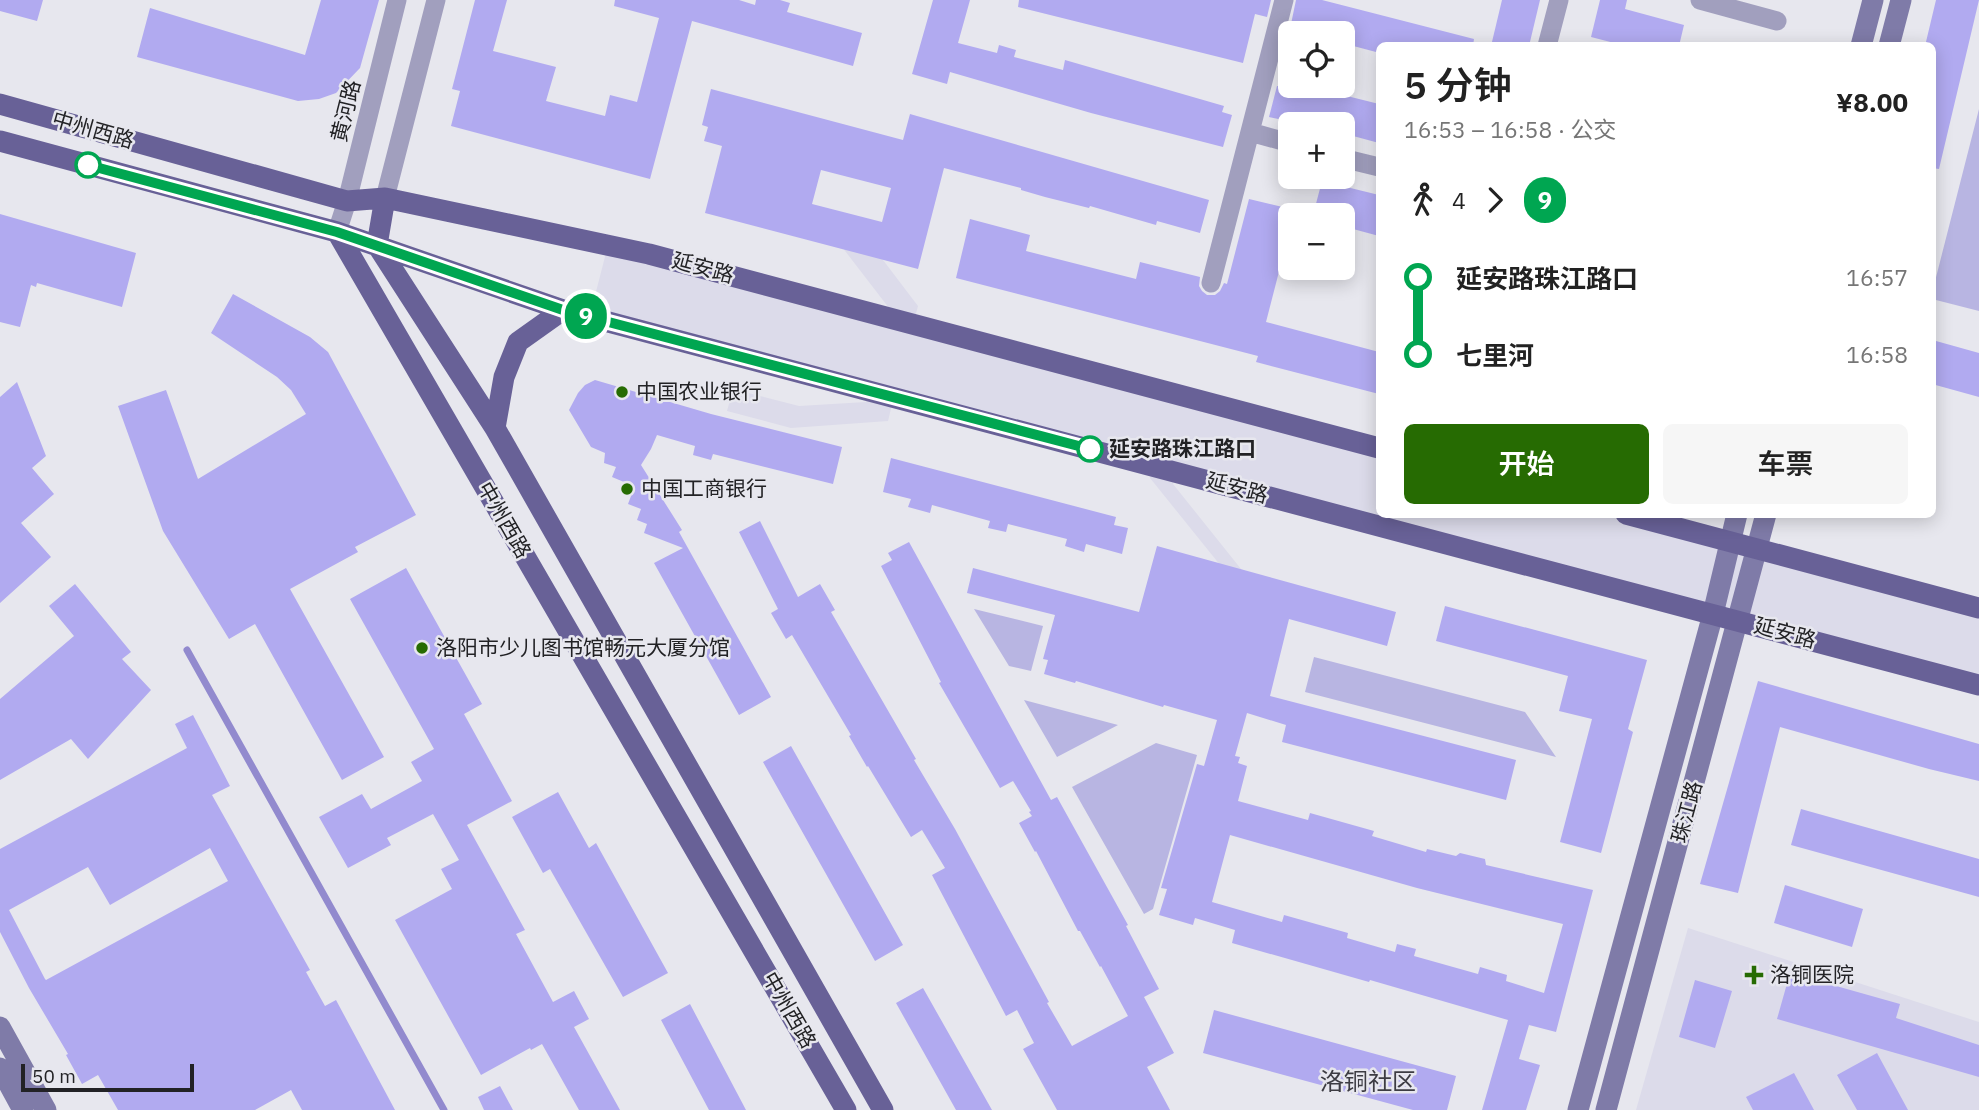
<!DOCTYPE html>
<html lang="zh">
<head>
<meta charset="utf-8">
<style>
	:root { --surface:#fff; --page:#f6f6f6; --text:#222; --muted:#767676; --accent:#266b02 }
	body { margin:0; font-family:"IBM Plex Sans","Noto Sans SC",sans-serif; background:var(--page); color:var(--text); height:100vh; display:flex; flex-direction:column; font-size:26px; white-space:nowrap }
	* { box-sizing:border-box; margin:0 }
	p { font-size:23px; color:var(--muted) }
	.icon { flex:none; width:38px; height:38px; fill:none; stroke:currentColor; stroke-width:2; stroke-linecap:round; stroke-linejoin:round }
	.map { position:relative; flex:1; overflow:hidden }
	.drawer { position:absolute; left:1376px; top:42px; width:560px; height:476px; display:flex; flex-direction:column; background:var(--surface); border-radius:10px; box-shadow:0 4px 18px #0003 }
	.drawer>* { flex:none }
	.badge { padding:0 14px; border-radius:23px; font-size:24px; line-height:46px }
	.controls { position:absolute; left:1278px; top:21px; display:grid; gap:14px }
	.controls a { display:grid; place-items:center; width:77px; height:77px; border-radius:10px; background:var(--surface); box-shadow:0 4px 18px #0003; font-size:35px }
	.scale { position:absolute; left:21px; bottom:18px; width:173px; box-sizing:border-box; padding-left:7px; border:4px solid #222225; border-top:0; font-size:19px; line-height:24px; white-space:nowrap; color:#222225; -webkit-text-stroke:5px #e7e7ee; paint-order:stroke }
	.map>.badge { position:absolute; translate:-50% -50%; box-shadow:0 0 0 4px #fff }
	.legs { display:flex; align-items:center; gap:10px; height:77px; padding:0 28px; font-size:23px }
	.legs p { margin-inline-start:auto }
	.head { display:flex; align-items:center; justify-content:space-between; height:119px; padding:0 28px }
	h1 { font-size:38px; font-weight:600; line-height:52px }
	.button { display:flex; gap:14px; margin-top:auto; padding:14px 28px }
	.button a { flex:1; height:80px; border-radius:10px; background:var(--accent); color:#fff; font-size:28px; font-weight:600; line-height:80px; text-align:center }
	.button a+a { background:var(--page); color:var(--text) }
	ul { padding:0 28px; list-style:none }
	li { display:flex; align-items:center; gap:24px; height:77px; font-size:26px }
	li i { display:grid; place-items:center; width:10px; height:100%; margin:0 9px; background:currentColor }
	li i::after { content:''; width:18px; height:18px; margin:-9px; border:5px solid; border-radius:50%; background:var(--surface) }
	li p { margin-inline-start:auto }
	li:first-child i { background:linear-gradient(#0000 50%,currentColor 0) }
	li:last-child i { background:linear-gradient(currentColor 50%,#0000 0) }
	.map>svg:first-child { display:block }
	.built { fill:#dcdbea }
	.green { fill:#b8b5e2 }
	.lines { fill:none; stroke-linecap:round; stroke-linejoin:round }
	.stream { stroke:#928ace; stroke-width:7 }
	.building { fill:#b1aaf0; fill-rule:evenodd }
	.street { stroke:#a19fbe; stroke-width:19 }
	.secondary { stroke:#7f7ba8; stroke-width:21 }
	.primary { stroke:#686197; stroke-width:21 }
	.line-1-casing { stroke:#fff; stroke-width:16 }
	.line-1 { stroke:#00a651; stroke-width:10 }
	.stop-1-dot { fill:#fff; stroke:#00a651; stroke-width:3.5 }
	.poi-dot { fill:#266b02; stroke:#e7e7ee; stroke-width:2.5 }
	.labels { text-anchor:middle; stroke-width:5; stroke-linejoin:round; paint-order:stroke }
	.street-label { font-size:21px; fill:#222225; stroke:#e7e7ee }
	.poi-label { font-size:21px; fill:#222225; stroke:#e7e7ee; text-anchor:start }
	.stop-label { font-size:21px; font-weight:bold; fill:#222225; stroke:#e7e7ee; text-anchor:start }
	.quarter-label { font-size:24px; fill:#3d3c43; stroke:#e7e7ee }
</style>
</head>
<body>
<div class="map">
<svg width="1979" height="1110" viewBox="0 0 1979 1110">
	<rect width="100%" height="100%" fill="#e7e7ee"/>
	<path class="built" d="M 864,235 L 918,306 L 912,329 L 1379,452 L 1379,514 L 1616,515 L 1979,610 L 1979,681 L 1177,470 L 1173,484 L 1245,574 L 1237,586 L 1150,478 L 1153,464 L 894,396 L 888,421 L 791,428 L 727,411 L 733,389 L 799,406 L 866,402 L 870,389 L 590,315 L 607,249 L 889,308 L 842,247 Z
		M 1688,928 L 1979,1022 L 1979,1110 L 1636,1110 Z"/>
	<path class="green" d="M 1979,109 L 1979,311 L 1932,299 L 1932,293 Z
		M 974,609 L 1043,626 L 1031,671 L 1009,666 Z
		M 1314,657 L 1525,712 L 1556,757 L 1305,692 Z
		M 1024,700 L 1118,725 L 1057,757 Z
		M 1156,743 L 1197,755 L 1153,909 L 1144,914 L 1072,787 Z"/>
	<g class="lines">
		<path class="stream" d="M 187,650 L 444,1110"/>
	</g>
	<path class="building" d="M 0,0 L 43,0 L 37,21 L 0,11 Z
		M 321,0 L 379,0 L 360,68 L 336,93 L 319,99 L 298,101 L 137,57 L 150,8 L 305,55 Z
		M 475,0 L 507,0 L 493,51 L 556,67 L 546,101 L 605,116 L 610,95 L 637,102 L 659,18 L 614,6 L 615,0 L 739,0 L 755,5 L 756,0 L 780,0 L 790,3 L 787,12 L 862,33 L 853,66 L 692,21 L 650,179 L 451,126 L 460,91 L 452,89 Z
		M 933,0 L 970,0 L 958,43 L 997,53 L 999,45 L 1016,50 L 1014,57 L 1063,70 L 1065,60 L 1224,106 L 1222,112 L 1232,115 L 1223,147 L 1091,113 L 950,72 L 947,84 L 912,74 Z
		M 1019,0 L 1271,0 L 1267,17 L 1255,14 L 1243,63 L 1018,7 Z
		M 1296,0 L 1322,0 L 1361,10 L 1474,39 L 1473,46 L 1378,46 L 1376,52 L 1342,43 L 1342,33 L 1293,33 L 1295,25 L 1291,24 Z
		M 1502,0 L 1540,0 L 1529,46 L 1491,46 Z
		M 1600,0 L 1627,0 L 1625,9 L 1684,25 L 1679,46 L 1626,46 L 1591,37 Z
		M 1936,0 L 1979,0 L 1939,169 L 1932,168 L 1932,46 L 1925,46 Z
		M 1277,86 L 1307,86 L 1379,104 L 1379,143 L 1342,133 L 1342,124 L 1302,124 L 1269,117 Z
		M 711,89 L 903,140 L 910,114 L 1209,200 L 1200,233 L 1157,221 L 1156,225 L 1090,206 L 1089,208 L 1045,197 L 1021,190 L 1021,188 L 944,168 L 918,269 L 705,213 L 722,146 L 704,141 L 708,127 L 702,125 ZM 821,170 L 891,188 L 882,222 L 812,204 Z
		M 1322,181 L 1379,195 L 1379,236 L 1342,226 L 1342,215 L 1313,215 Z
		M 1249,199 L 1295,210 L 1293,215 L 1290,215 L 1290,229 L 1266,322 L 1379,352 L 1379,394 L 1256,362 L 1258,356 L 956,278 L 970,219 L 1030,235 L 1026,251 L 1136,279 L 1140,262 L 1200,277 L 1199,286 L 1202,291 L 1207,295 L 1215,295 L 1220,291 L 1224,283 L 1227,284 Z
		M 0,214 L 136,253 L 122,307 L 37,283 L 36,287 L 31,285 L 20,327 L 0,322 Z
		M 233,294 L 310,337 L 328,352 L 416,515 L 355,547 L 358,552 L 290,589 L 384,757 L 342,780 L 255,624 L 229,639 L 163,531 L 118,406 L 166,390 L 198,479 L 306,414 L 291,390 L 277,377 L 211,333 Z
		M 1936,341 L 1979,353 L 1979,397 L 1932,384 L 1932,357 Z
		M 595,380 L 711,414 L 842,447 L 833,484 L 713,454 L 711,460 L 693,455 L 695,446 L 657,435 L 651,449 L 641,465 L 682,530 L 679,532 L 771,697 L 739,715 L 654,563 L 683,548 L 644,533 L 647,524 L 637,520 L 641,509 L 628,504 L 631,496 L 620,491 L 624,482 L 612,477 L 616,467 L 604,463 L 605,453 L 591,447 L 569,410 L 578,393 L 585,385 Z
		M 17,382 L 46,456 L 32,468 L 54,494 L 21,523 L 51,557 L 0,603 L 0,397 Z
		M 891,458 L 1116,517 L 1114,525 L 1128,528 L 1122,554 L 1086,544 L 1084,552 L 1065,546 L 1067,539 L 1008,524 L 1006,532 L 988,528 L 990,521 L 932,505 L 930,513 L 908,507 L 911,499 L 883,492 Z
		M 760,521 L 798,597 L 820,584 L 835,610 L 831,612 L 916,759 L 914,760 L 955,829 L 1049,1002 L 1047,1003 L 1072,1046 L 1128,1016 L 1101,966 L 1100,967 L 1080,931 L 1078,931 L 1036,851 L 1035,852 L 1019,823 L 1032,816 L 1029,812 L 1031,811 L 1013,781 L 1000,788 L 939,683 L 941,682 L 881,566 L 892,560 L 888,553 L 909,542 L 1051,800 L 1057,797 L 1128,925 L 1126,926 L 1159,989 L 1144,997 L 1174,1053 L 1147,1067 L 1170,1110 L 1057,1110 L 1023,1049 L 1034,1043 L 1017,1010 L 1006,1016 L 932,875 L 945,868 L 922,830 L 911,837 L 868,766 L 867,767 L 849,736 L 851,735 L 792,635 L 786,639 L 771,613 L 778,609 L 739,532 Z
		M 1157,546 L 1396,612 L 1387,646 L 1289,619 L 1270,696 L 1516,760 L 1506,800 L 1282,742 L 1286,725 L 1247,713 L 1235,756 L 1240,757 L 1238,763 L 1247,766 L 1238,801 L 1308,820 L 1310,813 L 1374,831 L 1372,836 L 1426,852 L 1427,849 L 1456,856 L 1460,853 L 1485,859 L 1486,865 L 1593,890 L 1556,1032 L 1529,1025 L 1519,1059 L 1540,1065 L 1526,1110 L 1482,1110 L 1508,1020 L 1370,980 L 1369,982 L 1232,943 L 1235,930 L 1195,918 L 1193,925 L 1159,915 L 1167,889 L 1161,888 L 1197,764 L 1204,766 L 1217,720 L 1164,705 L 1163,707 L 1076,681 L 1075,683 L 1044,674 L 1048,660 L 1043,659 L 1055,615 L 967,593 L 973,568 L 1139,612 ZM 1230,835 L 1417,888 L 1563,924 L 1544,993 L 1506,981 L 1507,975 L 1480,967 L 1478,974 L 1414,956 L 1416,949 L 1397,944 L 1395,952 L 1347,938 L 1348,933 L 1284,915 L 1282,922 L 1212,902 Z
		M 406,568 L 482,704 L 464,714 L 512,801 L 467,825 L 525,930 L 516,934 L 553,1002 L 574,991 L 589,1019 L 574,1027 L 620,1110 L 579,1110 L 542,1044 L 531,1050 L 530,1048 L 481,1075 L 395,920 L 452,889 L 441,869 L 459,860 L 433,814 L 387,838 L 391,845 L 348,868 L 319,817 L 362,794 L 371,809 L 422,781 L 411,762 L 434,749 L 350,599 Z
		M 75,584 L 131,652 L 122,659 L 151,690 L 88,759 L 71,739 L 0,780 L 0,699 L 74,636 L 49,606 Z
		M 1445,606 L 1647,660 L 1628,729 L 1633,732 L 1601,853 L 1560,842 L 1592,719 L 1559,711 L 1568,676 L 1436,641 Z
		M 1758,681 L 1979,744 L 1979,781 L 1929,769 L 1780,727 L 1738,893 L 1700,884 Z
		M 193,715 L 230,786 L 212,795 L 310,970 L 306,972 L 325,1006 L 336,1000 L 395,1110 L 302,1110 L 291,1090 L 255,1110 L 118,1110 L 98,1075 L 82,1084 L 66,1055 L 68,1054 L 29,988 L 0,932 L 0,849 L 187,748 L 175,724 ZM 210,848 L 228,881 L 46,980 L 45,979 L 9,910 L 88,867 L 110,905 Z
		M 791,746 L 903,945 L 875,961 L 763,762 Z
		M 558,792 L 589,848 L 596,843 L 668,973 L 623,997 L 550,869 L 543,873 L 512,817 Z
		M 1801,809 L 1979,859 L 1979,897 L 1791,845 Z
		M 1785,885 L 1863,909 L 1852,947 L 1774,923 Z
		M 1790,973 L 1900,1004 L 1896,1018 L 1979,1045 L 1979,1077 L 1777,1019 Z
		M 1695,980 L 1732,991 L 1715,1048 L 1679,1037 Z
		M 923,988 L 992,1110 L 956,1110 L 896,1003 Z
		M 690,1004 L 746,1110 L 709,1110 L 661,1020 Z
		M 1214,1010 L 1456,1076 L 1447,1110 L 1413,1110 L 1203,1053 Z
		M 1877,1053 L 1908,1110 L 1857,1110 L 1837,1075 Z
		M 1794,1073 L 1814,1110 L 1753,1110 L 1746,1097 Z
		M 500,1086 L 513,1110 L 484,1110 L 478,1097 Z"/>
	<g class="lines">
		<path class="street" d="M 1700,0 L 1777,21
			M 1547,46 L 1559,0
			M 1250,132 L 1290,143
			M 1342,158 L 1379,167
			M 385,198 L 436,0
			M 337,232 L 347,201 L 397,0
			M 1211,283 L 1284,0"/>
		<path class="secondary" d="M 1861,46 L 1873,0
			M 1889,46 L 1901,0
			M 0,1027 L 46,1110
			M 0,1068 L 23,1110
			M 1578,1110 L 1713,614 L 1737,514
			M 1606,1110 L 1766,514"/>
		<path class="primary" d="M 0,104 L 347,201 L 385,198 L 649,254 L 1379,448
			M 0,141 L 337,232 L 563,310 L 1979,685
			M 385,198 L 377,245 L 495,428 L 883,1110
			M 337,232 L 846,1110
			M 495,428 L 504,377 L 518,342 L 563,310
			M 1626,514 L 1979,608"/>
	</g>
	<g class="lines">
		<defs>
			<path id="line-1" d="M 88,165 L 337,232 L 563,310 L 1090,449"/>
		</defs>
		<use href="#line-1" class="line-1-casing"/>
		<use href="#line-1" class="line-1"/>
	</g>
	<g class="stop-1-dot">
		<circle cx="88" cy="165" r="12"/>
		<circle cx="1090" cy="449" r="12"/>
	</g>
	<g class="poi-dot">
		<circle cx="622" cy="392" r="7"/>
		<circle cx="627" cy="489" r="7"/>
		<circle cx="422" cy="648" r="7"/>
		<path d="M1750.5 964.5h7v7h7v7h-7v7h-7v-7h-7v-7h7z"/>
	</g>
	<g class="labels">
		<g class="street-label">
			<text transform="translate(346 111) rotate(-76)" y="7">黄河路</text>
			<text transform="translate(93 130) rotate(16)" y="7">中州西路</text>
			<text transform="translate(703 268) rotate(15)" y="7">延安路</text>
			<text transform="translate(1237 488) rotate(15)" y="7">延安路</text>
			<text transform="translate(504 520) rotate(60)" y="7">中州西路</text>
			<text transform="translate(1785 633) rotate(15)" y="7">延安路</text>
			<text transform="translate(1687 812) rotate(-75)" y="7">珠江路</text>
			<text transform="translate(789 1010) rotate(60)" y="7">中州西路</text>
		</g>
		<g class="poi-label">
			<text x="636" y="399">中国农业银行</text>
			<text x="641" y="496">中国工商银行</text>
			<text x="436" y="655">洛阳市少儿图书馆畅元大厦分馆</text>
			<text x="1770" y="982">洛铜医院</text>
		</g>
		<g class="stop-label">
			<text x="1109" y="456">延安路珠江路口</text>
		</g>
		<g class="quarter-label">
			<text x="1368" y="1090">洛铜社区</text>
		</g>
	</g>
</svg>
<div class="controls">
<a><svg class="icon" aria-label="locate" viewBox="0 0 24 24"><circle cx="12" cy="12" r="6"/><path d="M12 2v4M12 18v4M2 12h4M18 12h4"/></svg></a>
<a>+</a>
<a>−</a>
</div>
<div class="scale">50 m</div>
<b class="badge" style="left:586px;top:316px;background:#00a651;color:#fff">9</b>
<section class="drawer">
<div class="head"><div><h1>5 分钟</h1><p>16:53 – 16:58 · 公交</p></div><b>¥8.00</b></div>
<div class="legs"><svg class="icon" aria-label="walk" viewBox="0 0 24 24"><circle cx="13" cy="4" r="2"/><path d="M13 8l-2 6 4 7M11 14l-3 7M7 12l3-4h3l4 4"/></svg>4<svg class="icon" aria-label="forward" viewBox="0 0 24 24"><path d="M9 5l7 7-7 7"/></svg><b class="badge" style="background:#00a651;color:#fff">9</b></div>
<ul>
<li><i style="color:#00a651"></i><b>延安路珠江路口</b><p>16:57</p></li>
<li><i style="color:#00a651"></i><b>七里河</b><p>16:58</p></li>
</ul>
<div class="button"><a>开始</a><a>车票</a></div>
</section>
</div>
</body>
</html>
